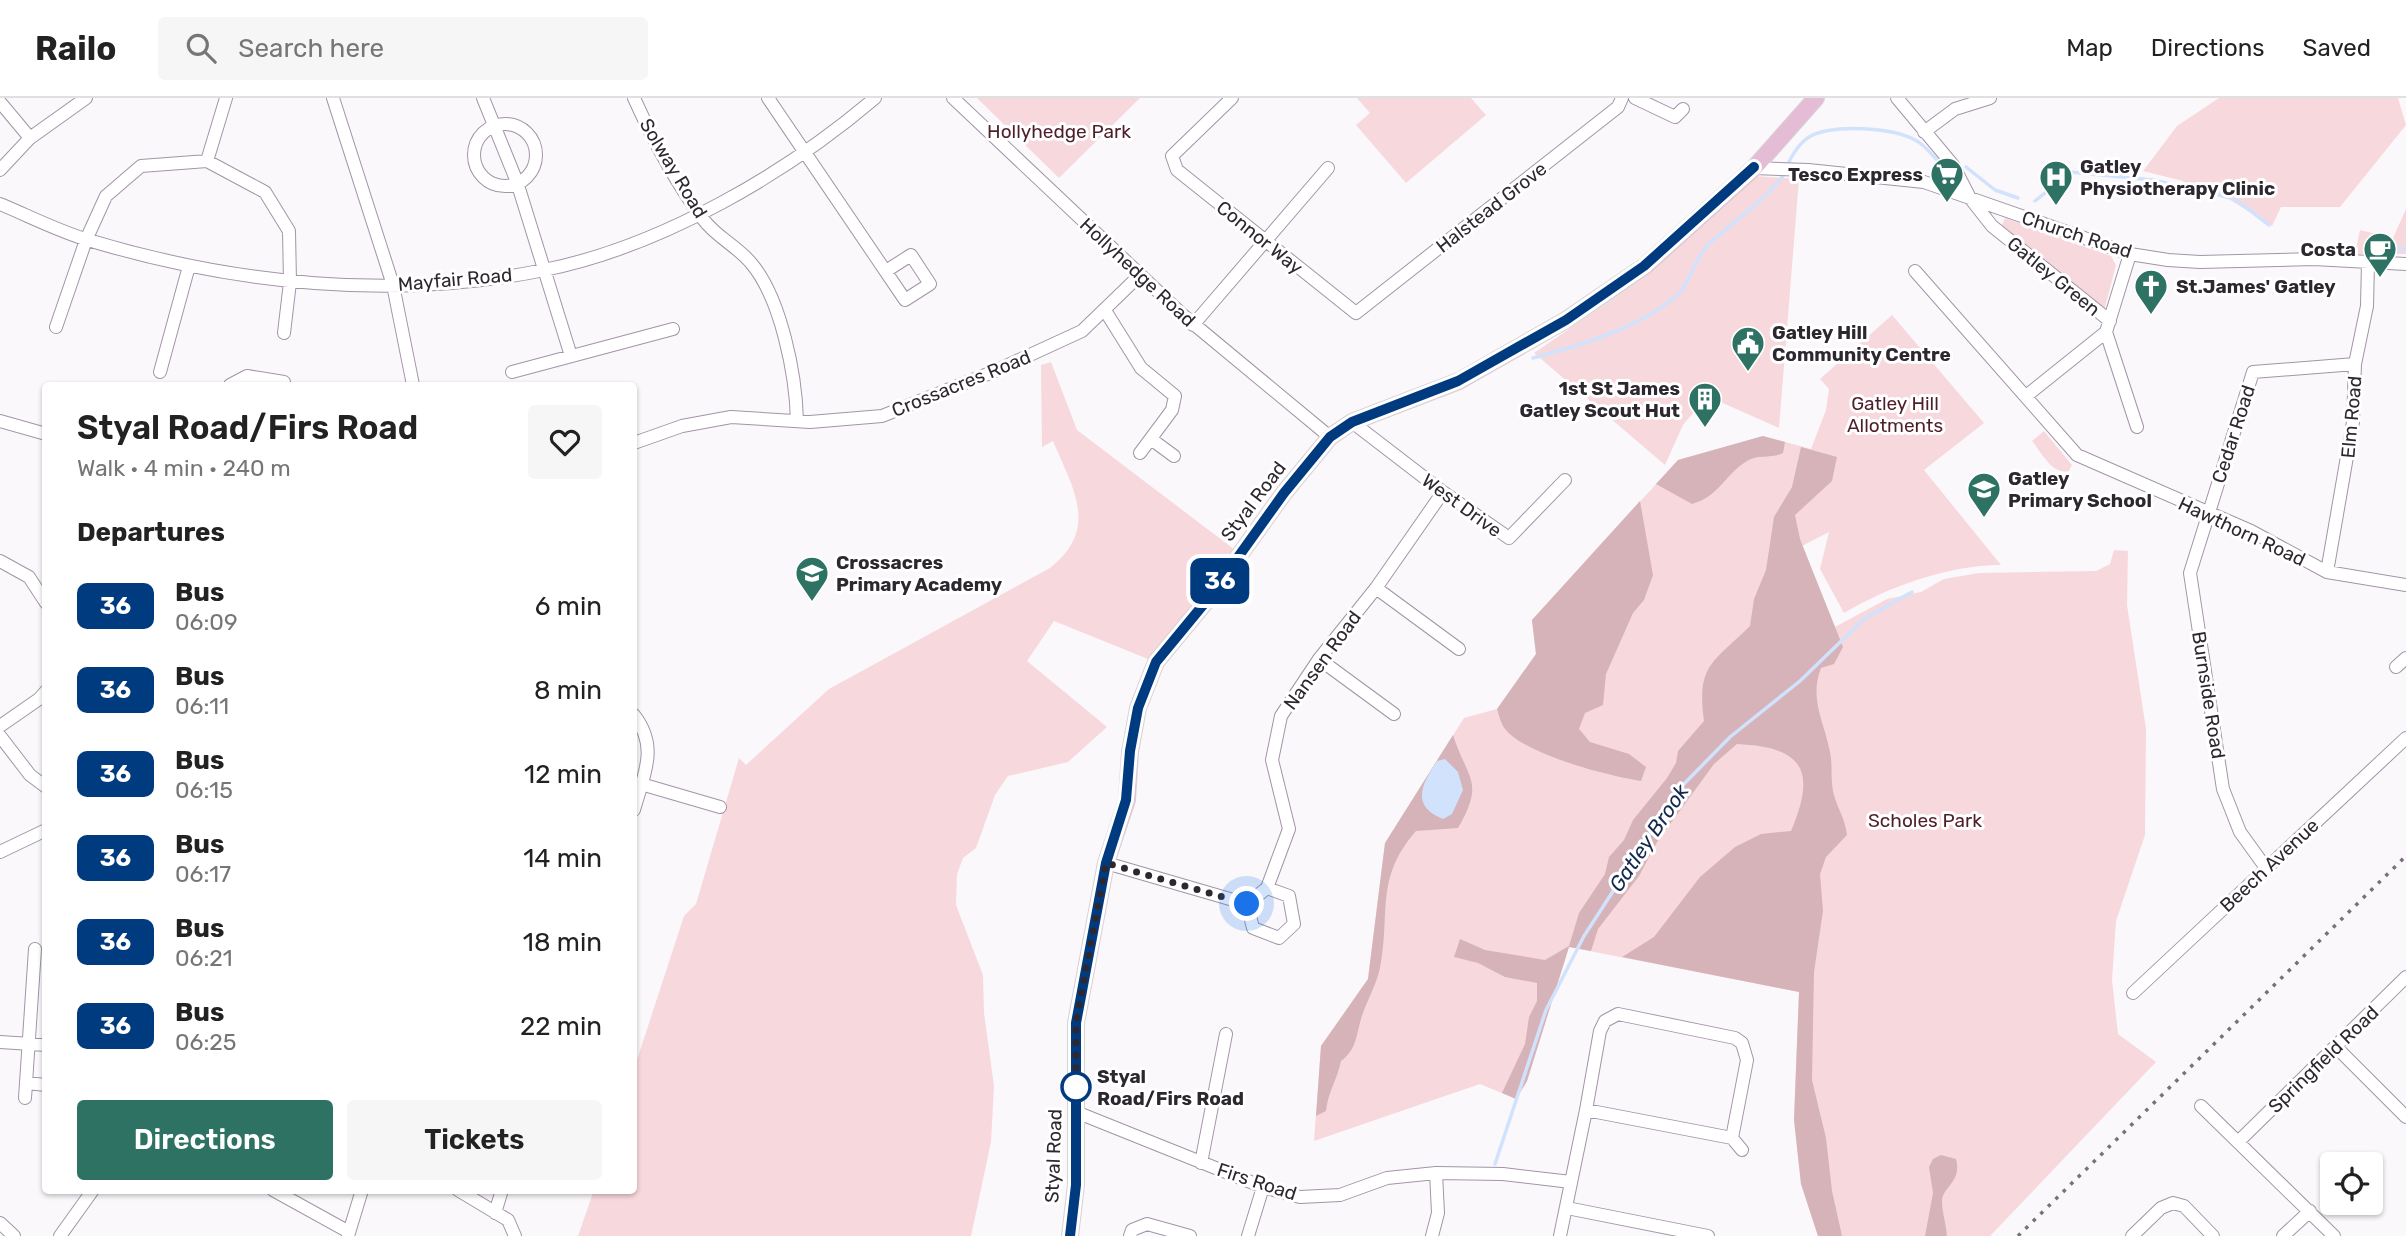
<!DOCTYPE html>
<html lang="en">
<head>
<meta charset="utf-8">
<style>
	:root { --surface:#fff; --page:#f6f6f6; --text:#222; --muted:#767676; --line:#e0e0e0; --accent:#2e7264 }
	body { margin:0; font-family:Rubik,sans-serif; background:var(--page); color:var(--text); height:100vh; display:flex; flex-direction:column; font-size:26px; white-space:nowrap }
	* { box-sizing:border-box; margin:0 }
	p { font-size:23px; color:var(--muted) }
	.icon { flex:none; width:38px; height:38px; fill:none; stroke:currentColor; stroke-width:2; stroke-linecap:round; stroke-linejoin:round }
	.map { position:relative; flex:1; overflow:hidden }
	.drawer { position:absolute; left:42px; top:284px; width:595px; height:812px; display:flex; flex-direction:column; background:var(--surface); border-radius:7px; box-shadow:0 2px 5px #0004 }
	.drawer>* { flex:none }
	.badge { padding:0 14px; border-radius:10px; font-size:24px; line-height:46px }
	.tools { position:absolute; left:2320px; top:1054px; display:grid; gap:14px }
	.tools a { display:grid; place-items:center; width:63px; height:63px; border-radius:7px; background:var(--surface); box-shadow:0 2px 5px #0004; font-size:35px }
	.you { position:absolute; width:35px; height:35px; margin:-18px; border:5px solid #fff; border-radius:50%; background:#1a73e8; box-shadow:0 0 0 10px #1a73e833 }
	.map>.badge { position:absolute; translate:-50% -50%; box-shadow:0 0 0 4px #fff }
	h2 { padding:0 35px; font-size:26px; line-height:63px }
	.round { display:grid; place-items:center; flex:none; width:74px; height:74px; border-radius:7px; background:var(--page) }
	.head { display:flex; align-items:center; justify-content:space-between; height:119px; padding:0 35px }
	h1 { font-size:33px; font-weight:600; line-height:52px }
	.cta { display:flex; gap:14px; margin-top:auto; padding:14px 35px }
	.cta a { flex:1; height:80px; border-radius:7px; background:var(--accent); color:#fff; font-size:28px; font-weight:600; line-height:80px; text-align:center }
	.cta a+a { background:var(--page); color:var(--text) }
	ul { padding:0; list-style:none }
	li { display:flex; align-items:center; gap:21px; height:84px; padding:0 35px }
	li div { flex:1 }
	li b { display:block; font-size:26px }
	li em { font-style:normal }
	li .badge { min-width:77px; font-weight:700; text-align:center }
	header { display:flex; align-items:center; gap:42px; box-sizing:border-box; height:98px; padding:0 35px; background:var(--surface); border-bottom:2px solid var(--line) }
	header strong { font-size:33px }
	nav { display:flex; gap:38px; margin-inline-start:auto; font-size:24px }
	.search { width:490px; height:63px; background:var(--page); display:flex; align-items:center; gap:18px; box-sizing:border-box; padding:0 24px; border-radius:7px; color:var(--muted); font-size:26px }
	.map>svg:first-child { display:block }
	.green { fill:#f7d8dd }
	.forest { fill:#d6b3b8 }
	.water { fill:#d1e2fd }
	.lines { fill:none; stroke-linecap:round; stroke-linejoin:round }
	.stream { stroke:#d1e2fd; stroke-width:3.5 }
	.minor-casing { stroke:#a195a7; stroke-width:14 }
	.major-casing { stroke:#d5d4d5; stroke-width:18 }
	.minor { stroke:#fff; stroke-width:12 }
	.major { stroke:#e5bcd6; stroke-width:16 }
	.rail { stroke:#777278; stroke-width:3.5; stroke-dasharray:3.5 7; stroke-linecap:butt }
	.line-casing { stroke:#fff; stroke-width:16 }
	.line { stroke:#003b80; stroke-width:10 }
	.walk { stroke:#2d282f; stroke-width:7; stroke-dasharray:0 12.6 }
	.stop-dot { fill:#fff; stroke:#003b80; stroke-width:3.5 }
	.labels { text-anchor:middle; stroke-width:6; stroke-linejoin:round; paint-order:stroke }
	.park-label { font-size:19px; fill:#4e1f2a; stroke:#fff }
	.poi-label { font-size:19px; font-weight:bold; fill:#2d282f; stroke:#fff; text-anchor:start }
	.street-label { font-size:19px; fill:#2d282f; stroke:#fff }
	.stop-label { font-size:19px; font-weight:bold; fill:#2d282f; stroke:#fff; text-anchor:start }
	.water-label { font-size:21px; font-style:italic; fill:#13294d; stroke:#fff }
</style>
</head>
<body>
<header>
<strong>Railo</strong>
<div class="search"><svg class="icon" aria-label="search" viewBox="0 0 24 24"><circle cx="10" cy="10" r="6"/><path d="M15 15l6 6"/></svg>Search here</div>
<nav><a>Map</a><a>Directions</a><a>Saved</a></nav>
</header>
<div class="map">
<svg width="2406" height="1138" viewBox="0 0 2406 1138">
	<rect width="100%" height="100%" fill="#fbf8fc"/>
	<path class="green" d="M 977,0 L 1140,0 L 1059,80 Z
		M 1357,0 L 1471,0 L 1486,17 L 1406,85 L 1356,27 L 1370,15 Z
		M 2219,0 L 2398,0 L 2406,27 L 2340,109 L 2281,109 L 2272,128 L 2227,100 L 2181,91 L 2183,83 L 2143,73 L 2177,28 Z
		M 1754,78 L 1799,81 L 1779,330 L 1707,298 L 1683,327 L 1665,367 L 1534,255 L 1648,177 Z
		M 2406,111 L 2406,156 L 2355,156 L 2360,132 L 2393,140 Z
		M 2005,120 L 2111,158 L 2116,167 L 2104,213 L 2002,127 Z
		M 1892,217 L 1984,325 L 1924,372 L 2001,467 C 1948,467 1888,489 1844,515 L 1820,471 L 1829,434 L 1802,448 L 1835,529 L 1887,501 L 1921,494 L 1944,481 L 1979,475 L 2096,473 L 2110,466 L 2114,452 L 2128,453 L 2127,507 L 2146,631 L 2145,737 L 2116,823 L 2112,882 L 2118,936 L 2156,964 L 1990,1138 L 1818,1138 L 1801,1086 L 1794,1022 L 1799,894 L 1569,849 L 1527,983 L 1516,1001 L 1480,986 L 1314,1043 L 1321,948 L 1368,881 L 1385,745 L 1464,620 L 1497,611 L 1536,556 L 1532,522 L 1678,362 L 1763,338 L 1811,351 L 1826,312 L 1829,291 L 1820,281 Z
		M 1051,264 L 1077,332 L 1235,452 L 1191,511 L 1148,561 L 1054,523 L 1027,563 L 1107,629 L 1068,664 L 1008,678 L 995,697 L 976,750 L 963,760 L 957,776 L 956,807 L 983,877 L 984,915 L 994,988 L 991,1044 L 971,1138 L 578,1138 L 594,1092 L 634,1092 L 634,971 L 684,818 L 696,806 L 739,660 L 746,667 L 829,591 L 1050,470 C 1100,430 1073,391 1053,343 L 1042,349 L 1041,267 Z
		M 2044,333 L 2072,367 L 2069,373 C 2052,377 2042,355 2032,343 Z"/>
	<path class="forest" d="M 1763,338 L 1785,344 L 1783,355 C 1771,361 1758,356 1747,363 C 1724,377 1720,398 1692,406 L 1656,386 L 1678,362 Z
		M 1801,349 L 1837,359 L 1832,383 L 1795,417 L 1800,441 L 1843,549 L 1834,566 L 1821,570 C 1809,601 1824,623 1830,654 C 1833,668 1830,682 1834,697 C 1838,712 1845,720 1847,737 L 1826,759 L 1820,776 L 1823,813 L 1814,874 L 1812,982 L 1826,1040 L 1832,1093 L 1842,1138 L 1818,1138 L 1801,1086 L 1794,1022 L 1799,894 L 1622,859 L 1654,839 L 1700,779 L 1735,749 L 1761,736 L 1791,733 C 1817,672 1803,649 1737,646 L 1714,666 L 1657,744 L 1639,778 L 1598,831 L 1591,853 L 1569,849 L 1527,983 L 1516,1001 L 1502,995 L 1525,946 L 1529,919 L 1537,903 L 1537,885 L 1505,879 L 1478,865 L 1454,859 L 1460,841 L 1485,852 L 1545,862 L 1569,848 L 1579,815 L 1605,776 L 1609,759 L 1624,742 L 1633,722 L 1667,680 L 1676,665 L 1678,653 L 1704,623 C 1696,566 1714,564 1750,528 L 1754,501 L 1766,472 L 1774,419 L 1792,389 Z
		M 1640,403 L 1653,477 L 1644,502 L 1633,515 L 1606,576 L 1603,607 L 1585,615 L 1579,631 L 1590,644 L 1629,656 L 1646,669 L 1641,683 C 1609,678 1526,657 1505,631 C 1501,626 1499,617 1497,611 L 1536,556 L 1532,522 Z
		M 1453,637 C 1468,683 1485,683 1458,730 L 1416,733 C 1374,781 1391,815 1380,870 C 1376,888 1366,904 1361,921 C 1356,939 1356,952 1341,963 C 1337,982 1328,994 1326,1013 L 1316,1018 L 1321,948 L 1368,881 L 1385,745 Z
		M 1941,1057 L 1956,1061 C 1962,1084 1943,1088 1942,1103 C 1942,1114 1946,1126 1947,1138 L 1925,1138 L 1933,1095 L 1929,1069 L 1933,1061 Z"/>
	<path class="water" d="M 1445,661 L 1458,674 L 1463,692 L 1452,716 L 1443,721 C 1409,707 1423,685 1437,663 Z"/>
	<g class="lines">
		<path class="stream" d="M 1789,64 C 1793,55 1801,44 1809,39 C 1832,26 1892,29 1915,42 C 1924,46 1932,57 1939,64
			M 1966,69 L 1995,92 L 2018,100
			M 2035,103 L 2071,74 L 2153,82 L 2235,101 L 2269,127
			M 2374,151 L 2406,151
			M 1533,260 C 1578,248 1644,229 1679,195 C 1693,180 1693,161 1710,145 C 1732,125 1769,99 1784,76
			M 1495,1066 L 1546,912 L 1584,838 L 1680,690 L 1730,639 L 1800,583 L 1864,521 L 1912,494"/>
		<defs>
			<path id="minor" d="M 333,0 L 393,187 L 413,287
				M 483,0 L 517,84 L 571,258
				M 634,0 C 653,42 676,85 703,121 C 716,139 737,148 751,165 C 781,200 796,277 797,323
				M 768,0 L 905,202 L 930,186 L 911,157 L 886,173
				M 953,0 L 1184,218 L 1330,339
				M 1232,0 L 1172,58 L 1177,72 L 1356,215 L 1618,9 L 1622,0
				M 1635,0 L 1675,19 L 1683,11
				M 1897,0 L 1953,67 L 1970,100 L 1992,128 L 2110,223
				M 0,4 L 30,40
				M474 57a31 31 0 1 1 62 0a31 31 0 1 1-62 0Z
				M 1924,34 L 1955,11 L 1990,0
				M 207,63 L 226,0
				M 1754,70 L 1808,72 L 1924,84 L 2130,156 L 2168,162 L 2200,164 L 2314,161 L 2406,166
				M 0,72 L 30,40 L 86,0
				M 0,106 C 29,118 58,133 88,142 C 234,186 394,203 544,172 C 660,149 786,76 875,0
				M 2130,156 L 2106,234 L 2137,329
				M 1915,173 L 2077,357 L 2251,433 L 2327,474 L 2406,487
				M 1106,214 L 1141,270 L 1175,298 L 1172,312 L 1140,355
				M 1193,227 L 1328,70
				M 56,229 L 86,142 L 106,98 L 141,68 L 207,63 L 265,94 L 289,133 L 290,184 L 284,235
				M 160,274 L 189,168
				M 512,274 L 673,231
				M 230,287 L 247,278 L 284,284 L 283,287
				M 2026,298 L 2106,234
				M 0,323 L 46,336
				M 1352,324 L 1443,394 L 1509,440 L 1565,382
				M 1151,341 L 1174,358
				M 634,345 L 682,328 L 731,319 L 810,324 L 882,318 L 995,273 L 1082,233 L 1140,177
				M 0,463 L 29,479 L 46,505
				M 2327,474 L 2353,324 L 2355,266 L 2367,208 L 2368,164
				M 1376,490 L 1459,551
				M 1319,561 L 1394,616
				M 2396,569 L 2406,560
				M 634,617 C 659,649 644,676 634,712
				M 0,628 L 39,601 L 46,593
				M 0,638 L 30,677 L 46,689
				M 641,686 L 720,709
				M 0,754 L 46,732
				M 1106,765 L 1247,806
				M 2266,770 L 2240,734 L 2223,691 L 2190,475 L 2253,274 L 2355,266
				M 1267,790 L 1289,731 L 1272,662 L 1281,618 L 1319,561 L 1376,490 L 1443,394
				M 1267,790 L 1289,798 L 1294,826 L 1279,840 L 1253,830 L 1247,806 Z
				M 2133,895 L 2406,640
				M 1618,916 L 1735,940 L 1742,945 L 1747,962 L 1732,1040 L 1586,1012 L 1600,933 L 1605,923 Z
				M 0,944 L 46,947
				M 2337,950 L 2406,1019
				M 26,985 L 46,987
				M 25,1000 L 35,851
				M 2201,1008 L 2334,1138
				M 1076,1014 L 1263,1089 L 1300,1099 L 1340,1097 L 1387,1080 L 1436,1075 L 1503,1076 L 1571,1084
				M 1732,1040 L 1742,1052
				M 2239,1043 L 2406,879
				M 1201,1065 L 1226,936
				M 273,1092 L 349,1134
				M 458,1092 L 508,1122 L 515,1138
				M 1567,1110 L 1708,1138
				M 495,1115 L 502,1092
				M 0,1125 L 14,1138
				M 60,1138 L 93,1092
				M 348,1138 L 362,1092
				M 1130,1138 L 1132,1132 L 1147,1126 L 1190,1138
				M 1248,1138 L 1263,1089
				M 1432,1138 L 1438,1115 L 1436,1075
				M 1560,1138 L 1586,1012
				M 2132,1138 L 2161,1110 L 2173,1105 L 2184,1108 L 2213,1138
				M 2283,1138 L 2310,1113"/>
			<path id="major" d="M 1070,1138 L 1076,1087 L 1076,925 L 1106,765 L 1127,702 L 1130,654 L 1138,610 L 1156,564 L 1208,501 L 1284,395 L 1330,339 L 1352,324 L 1459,283 L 1566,222 L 1645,168 L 1754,70 L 1816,0"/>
		</defs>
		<use href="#minor" class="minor-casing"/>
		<use href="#major" class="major-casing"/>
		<use href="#minor" class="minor"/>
		<use href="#major" class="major"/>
		<path class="rail" d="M 2018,1138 L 2406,758"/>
	</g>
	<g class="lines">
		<defs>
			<path id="line" d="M 1070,1138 L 1076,1087 L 1076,925 L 1106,765 L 1126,702 L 1130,653 L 1138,610 L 1156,564 L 1208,501 L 1284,395 L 1330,339 L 1352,324 L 1458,283 L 1566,222 L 1644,168 L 1754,69"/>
		</defs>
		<use href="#line" class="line-casing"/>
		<use href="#line" class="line"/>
		<path class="walk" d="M 1076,989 L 1076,992 L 1076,925 L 1106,765 L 1247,806"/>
	</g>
	<defs>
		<symbol id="supermarket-pin" viewBox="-11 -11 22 30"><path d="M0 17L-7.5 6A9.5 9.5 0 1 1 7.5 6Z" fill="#2e7264" stroke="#fff"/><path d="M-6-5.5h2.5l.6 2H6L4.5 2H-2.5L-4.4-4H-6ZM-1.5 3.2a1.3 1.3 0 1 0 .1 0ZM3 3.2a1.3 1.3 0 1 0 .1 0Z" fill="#fff"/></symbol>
		<symbol id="hospital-pin" viewBox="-11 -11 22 30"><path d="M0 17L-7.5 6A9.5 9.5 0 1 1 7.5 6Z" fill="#2e7264" stroke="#fff"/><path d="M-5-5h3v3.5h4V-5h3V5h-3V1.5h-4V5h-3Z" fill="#fff"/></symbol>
		<symbol id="cafe-pin" viewBox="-11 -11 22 30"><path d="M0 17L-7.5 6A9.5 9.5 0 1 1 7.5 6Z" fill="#2e7264" stroke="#fff"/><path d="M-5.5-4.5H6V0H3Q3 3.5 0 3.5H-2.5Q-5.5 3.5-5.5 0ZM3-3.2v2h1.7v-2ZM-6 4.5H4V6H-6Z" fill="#fff"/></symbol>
		<symbol id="church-pin" viewBox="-11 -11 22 30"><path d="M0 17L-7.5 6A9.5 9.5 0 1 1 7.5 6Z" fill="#2e7264" stroke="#fff"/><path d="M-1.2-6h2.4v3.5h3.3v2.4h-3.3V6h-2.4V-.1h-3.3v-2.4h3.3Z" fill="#fff"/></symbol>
		<symbol id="civic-pin" viewBox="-11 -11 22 30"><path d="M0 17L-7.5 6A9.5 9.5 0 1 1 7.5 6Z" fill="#2e7264" stroke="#fff"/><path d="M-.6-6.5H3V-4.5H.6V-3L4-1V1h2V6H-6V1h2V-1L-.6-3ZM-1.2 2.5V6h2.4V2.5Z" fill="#fff"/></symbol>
		<symbol id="building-pin" viewBox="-11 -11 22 30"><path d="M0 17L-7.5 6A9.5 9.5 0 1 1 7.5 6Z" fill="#2e7264" stroke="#fff"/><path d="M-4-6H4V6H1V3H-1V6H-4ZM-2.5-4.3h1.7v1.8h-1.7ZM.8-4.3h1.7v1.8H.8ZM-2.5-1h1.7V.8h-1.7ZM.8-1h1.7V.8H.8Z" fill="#fff"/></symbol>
		<symbol id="school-pin" viewBox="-11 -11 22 30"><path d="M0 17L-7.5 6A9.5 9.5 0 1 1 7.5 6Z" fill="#2e7264" stroke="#fff"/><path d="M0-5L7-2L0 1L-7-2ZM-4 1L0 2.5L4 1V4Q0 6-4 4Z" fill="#fff"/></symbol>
	</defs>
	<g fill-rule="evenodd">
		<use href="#supermarket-pin" x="1928" y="57" width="38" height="52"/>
		<use href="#hospital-pin" x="2037" y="60" width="38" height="52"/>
		<use href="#cafe-pin" x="2361" y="132" width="38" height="52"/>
		<use href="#church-pin" x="2132" y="169" width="38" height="52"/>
		<use href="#civic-pin" x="1729" y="226" width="38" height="52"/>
		<use href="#building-pin" x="1686" y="282" width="38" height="52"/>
		<use href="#school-pin" x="1965" y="372" width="38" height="52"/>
		<use href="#school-pin" x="793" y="456" width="38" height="52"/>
	</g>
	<circle class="stop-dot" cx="1076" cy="989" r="14"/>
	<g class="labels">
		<g class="park-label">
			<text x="1059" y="40">Hollyhedge Park</text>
			<text x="1895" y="312">Gatley Hill<tspan x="1895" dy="22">Allotments</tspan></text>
			<text x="1925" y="729">Scholes Park</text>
		</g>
		<g class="poi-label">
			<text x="2080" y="75">Gatley<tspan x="2080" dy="22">Physiotherapy Clinic</tspan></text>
			<text x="1923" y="83" text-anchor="end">Tesco Express</text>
			<text x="2356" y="158" text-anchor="end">Costa</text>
			<text x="2176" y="195">St.James' Gatley</text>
			<text x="1772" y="241">Gatley Hill<tspan x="1772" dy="22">Community Centre</tspan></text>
			<text x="1680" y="297" text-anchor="end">1st St James<tspan x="1680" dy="22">Gatley Scout Hut</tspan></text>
			<text x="2008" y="387">Gatley<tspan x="2008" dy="22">Primary School</tspan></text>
			<text x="836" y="471">Crossacres<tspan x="836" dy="22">Primary Academy</tspan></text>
		</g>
		<g class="street-label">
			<text transform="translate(674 70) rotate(59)" y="7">Solway Road</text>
			<text transform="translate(1491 109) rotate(-38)" y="7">Halstead Grove</text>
			<text transform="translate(2077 136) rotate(18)" y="7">Church Road</text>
			<text transform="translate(1260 139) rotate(39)" y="7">Connor Way</text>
			<text transform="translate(1138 174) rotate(43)" y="7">Hollyhedge Road</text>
			<text transform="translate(2054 178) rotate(39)" y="7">Gatley Green</text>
			<text transform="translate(455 181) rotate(-5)" y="7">Mayfair Road</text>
			<text transform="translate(961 285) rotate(-22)" y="7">Crossacres Road</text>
			<text transform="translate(2351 319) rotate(-85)" y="7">Elm Road</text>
			<text transform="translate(2233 336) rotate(-72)" y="7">Cedar Road</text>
			<text transform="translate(1253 403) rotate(-53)" y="7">Styal Road</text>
			<text transform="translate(1462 407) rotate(36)" y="7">West Drive</text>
			<text transform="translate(2242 433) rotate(25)" y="7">Hawthorn Road</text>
			<text transform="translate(1322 562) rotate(-54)" y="7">Nansen Road</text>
			<text transform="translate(2209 597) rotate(81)" y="7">Burnside Road</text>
			<text transform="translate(2269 767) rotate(-43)" y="7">Beech Avenue</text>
			<text transform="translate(2323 961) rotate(-44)" y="7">Springfield Road</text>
			<text transform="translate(1053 1058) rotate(-88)" y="7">Styal Road</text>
			<text transform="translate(1257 1083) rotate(18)" y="7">Firs Road</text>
		</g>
		<g class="stop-label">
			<text x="1097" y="985">Styal<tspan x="1097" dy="22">Road/Firs Road</tspan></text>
		</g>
		<g class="water-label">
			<text transform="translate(1649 740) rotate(-56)" y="7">Gatley Brook</text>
		</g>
	</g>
</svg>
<div class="tools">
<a><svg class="icon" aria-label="locate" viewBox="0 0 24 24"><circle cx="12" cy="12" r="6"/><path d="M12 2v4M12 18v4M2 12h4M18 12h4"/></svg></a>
</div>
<div class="you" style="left:1247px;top:806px"></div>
<b class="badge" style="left:1220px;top:483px;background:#003b80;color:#fff">36</b>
<section class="drawer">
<div class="head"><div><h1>Styal Road/Firs Road</h1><p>Walk · 4 min · 240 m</p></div><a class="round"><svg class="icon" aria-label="heart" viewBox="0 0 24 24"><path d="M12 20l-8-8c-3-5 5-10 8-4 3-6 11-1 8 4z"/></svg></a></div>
<h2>Departures</h2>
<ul>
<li><span class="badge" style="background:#003b80;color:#fff">36</span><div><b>Bus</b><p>06:09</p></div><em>6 min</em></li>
<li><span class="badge" style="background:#003b80;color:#fff">36</span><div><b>Bus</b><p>06:11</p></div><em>8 min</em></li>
<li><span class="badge" style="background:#003b80;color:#fff">36</span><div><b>Bus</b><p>06:15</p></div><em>12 min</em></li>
<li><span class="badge" style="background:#003b80;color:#fff">36</span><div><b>Bus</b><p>06:17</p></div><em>14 min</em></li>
<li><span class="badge" style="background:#003b80;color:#fff">36</span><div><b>Bus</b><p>06:21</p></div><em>18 min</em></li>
<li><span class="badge" style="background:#003b80;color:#fff">36</span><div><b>Bus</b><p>06:25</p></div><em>22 min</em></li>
</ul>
<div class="cta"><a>Directions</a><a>Tickets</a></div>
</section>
</div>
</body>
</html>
